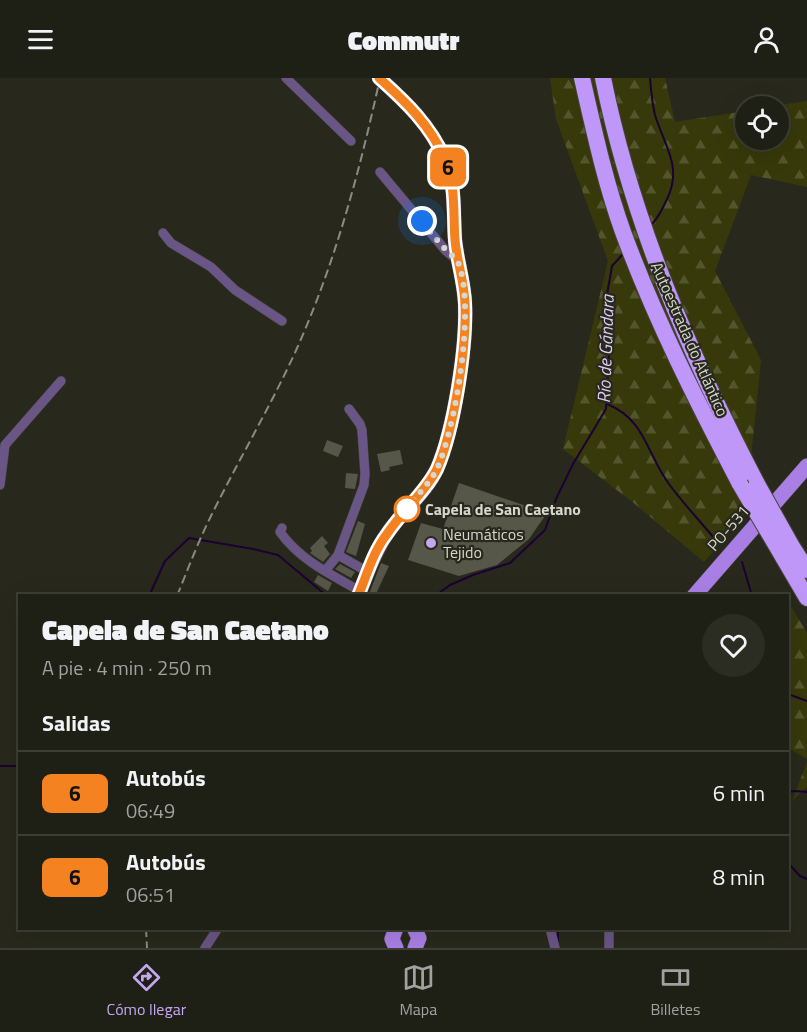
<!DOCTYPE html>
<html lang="es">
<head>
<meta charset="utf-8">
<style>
	:root { --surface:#1e1f15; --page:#2b2c22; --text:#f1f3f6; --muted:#a1a2a0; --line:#3c3d34; --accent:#c4a7f1 }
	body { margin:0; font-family:"Titillium Web",sans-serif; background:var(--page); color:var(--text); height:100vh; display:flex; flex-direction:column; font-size:22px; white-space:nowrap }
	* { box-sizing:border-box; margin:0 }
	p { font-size:20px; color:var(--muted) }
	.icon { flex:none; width:33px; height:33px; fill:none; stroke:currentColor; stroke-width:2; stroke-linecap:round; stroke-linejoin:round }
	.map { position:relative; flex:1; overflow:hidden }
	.details { position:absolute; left:18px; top:516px; width:771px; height:336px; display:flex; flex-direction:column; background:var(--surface); border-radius:0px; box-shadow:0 6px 24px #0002,0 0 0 2px var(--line) }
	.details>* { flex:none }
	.badge { padding:0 12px; border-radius:9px; font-size:21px; line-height:39px }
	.controls { position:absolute; left:735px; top:18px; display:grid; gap:12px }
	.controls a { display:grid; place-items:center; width:54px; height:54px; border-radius:50%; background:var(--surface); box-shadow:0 6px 24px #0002,0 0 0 2px var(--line); font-size:30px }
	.you { position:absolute; width:30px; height:30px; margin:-15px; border:4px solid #fff; border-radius:50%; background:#1a73e8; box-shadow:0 0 0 9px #1a73e833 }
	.map>.badge { position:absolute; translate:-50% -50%; box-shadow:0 0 0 3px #fff }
	h2 { padding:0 24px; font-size:22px; line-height:54px }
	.round { display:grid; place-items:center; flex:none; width:63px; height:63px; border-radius:32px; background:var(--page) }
	.headline { display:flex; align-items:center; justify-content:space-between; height:102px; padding:0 24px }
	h1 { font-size:28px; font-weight:800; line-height:45px }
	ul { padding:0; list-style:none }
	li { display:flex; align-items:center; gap:18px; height:84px; padding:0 24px; border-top:2px solid var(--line) }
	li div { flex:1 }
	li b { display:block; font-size:22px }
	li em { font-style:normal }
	li .badge { min-width:66px; font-weight:700; text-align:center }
	header { display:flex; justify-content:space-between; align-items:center; height:78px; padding:0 24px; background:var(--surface); font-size:27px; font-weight:800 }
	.tab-bar { display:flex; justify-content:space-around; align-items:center; height:84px; border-top:2px solid var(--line); background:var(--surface); font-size:16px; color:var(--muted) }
	.tab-bar a { display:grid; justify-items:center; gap:3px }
	.tab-bar .active { color:var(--accent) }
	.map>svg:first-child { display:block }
	.forest { fill:url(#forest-firs) }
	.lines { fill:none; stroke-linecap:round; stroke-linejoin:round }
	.stream { stroke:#1c0134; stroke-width:2 }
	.building { fill:#565748 }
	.street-casing { stroke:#444538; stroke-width:10 }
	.secondary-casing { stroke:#444538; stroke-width:15 }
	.primary-casing { stroke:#444538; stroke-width:16 }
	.highway-casing { stroke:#444538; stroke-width:18 }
	.street { stroke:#695586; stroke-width:9 }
	.secondary { stroke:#8d6dbc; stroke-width:14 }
	.primary { stroke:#aa7fe5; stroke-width:15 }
	.highway { stroke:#bf97f9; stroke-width:16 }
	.rail { stroke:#8b8c81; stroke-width:2; stroke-dasharray:9 4.5; stroke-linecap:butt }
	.highway-bridge-casing { stroke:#444538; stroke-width:18; stroke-linecap:butt }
	.highway-bridge { stroke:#bf97f9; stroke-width:16 }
	.line-casing { stroke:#fff; stroke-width:14 }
	.line { stroke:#f58220; stroke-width:9 }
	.walk { stroke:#d6d7ce; stroke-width:6; stroke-dasharray:0 10.8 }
	.stop-dot { fill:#fff; stroke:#f58220; stroke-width:3 }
	.poi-dot { fill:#c4a7f1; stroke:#28291c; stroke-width:2 }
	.labels { text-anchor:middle; stroke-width:4.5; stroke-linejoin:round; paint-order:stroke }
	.street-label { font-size:16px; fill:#d6d7ce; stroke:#28291c }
	.stop-label { font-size:16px; font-weight:bold; fill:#d6d7ce; stroke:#28291c; text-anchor:start }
	.poi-label { font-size:16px; fill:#d6d7ce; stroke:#28291c; text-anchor:start }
	.water-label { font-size:18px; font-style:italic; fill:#dccdf7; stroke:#28291c }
</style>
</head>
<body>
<header><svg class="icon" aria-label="menu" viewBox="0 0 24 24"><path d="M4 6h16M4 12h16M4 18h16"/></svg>Commutr<svg class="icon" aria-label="person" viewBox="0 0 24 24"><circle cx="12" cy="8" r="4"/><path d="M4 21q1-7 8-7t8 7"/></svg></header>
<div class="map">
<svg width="807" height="870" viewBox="0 0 807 870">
	<defs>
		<pattern id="forest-firs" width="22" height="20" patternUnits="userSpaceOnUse" patternTransform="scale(1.5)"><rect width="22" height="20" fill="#37390a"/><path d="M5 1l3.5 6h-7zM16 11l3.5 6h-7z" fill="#53552c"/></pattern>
	</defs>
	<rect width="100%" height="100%" fill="#28291c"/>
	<path class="forest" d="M 550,0 L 665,0 L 675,44 L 745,33 L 746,62 L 778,62 L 778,28 L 773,28 L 807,23 L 807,109 L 751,97 L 715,193 L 761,282 L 745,437 L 704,484 L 635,426 L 563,371 L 608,183 L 556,41 Z
		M 788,523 L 807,555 L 807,681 L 788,670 Z
		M 807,684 L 807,709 L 792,723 Z"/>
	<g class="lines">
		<path class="stream" d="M 650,0 C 651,12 652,25 655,37 C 664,67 683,89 667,121 C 663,130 659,138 653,145
			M 607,326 C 646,342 646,375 669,406 C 682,424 699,442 714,460
			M 742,484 L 752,518
			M 149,518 L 165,483 L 189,460 L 253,471 L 278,477 L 327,518
			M 435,518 L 450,507 L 473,497 L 510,485 L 545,452 L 556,421 L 573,386 L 606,331 L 609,277 L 606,222 L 612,188 L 623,176
			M 788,616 L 807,623
			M 0,688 L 20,688
			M 788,714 L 795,713 L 807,714
			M 788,785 L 800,798 L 807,801
			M 558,866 L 558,850"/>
	</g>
	<path class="building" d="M 327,362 L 343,368 L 338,379 L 323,373 Z
		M 400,372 L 403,386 L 389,389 L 390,392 L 381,394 L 377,376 Z
		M 346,395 L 358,396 L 355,411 L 345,410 Z
		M 459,405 L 547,435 L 529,461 L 497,487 L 459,498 L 408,482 L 421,445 L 443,451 Z
		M 358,443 L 365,446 L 356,478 L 346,474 Z
		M 322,458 L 328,465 L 324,468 L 330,476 L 323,484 L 310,475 L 312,473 L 310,470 Z
		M 381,485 L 389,488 L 375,518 L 372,518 L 369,516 Z
		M 340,486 L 355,494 L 351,500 L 335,491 Z
		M 318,497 L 332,505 L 328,513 L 314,504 Z"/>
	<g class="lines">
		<defs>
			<path id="street" d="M 286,0 L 351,63
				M 380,94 L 446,173 L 457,182
				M 163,155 L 171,165 L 211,189 L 235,212 L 282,243
				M 0,407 L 5,367 L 61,303
				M 282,450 L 280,454 C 300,482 330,496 360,513
				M 338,477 L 368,494
				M 325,493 L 338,477 L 364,407 L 365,396 L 362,352 L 360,346 L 349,331
				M 550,850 L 555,870
				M 609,850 L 609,870
				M 205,870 L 218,850"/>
			<path id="secondary" d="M 358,518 C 367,497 374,474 387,456 C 402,433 425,416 437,391 C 454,351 467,268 465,225 C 464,203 457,183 455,161 C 453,134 456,107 445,81 C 430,47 406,24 379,0"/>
			<path id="primary" d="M 694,518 L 807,388
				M 414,850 L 419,860 L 415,870
				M 396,870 L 392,861 L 396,850"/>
			<path id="highway" d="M 582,0 C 594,52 605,104 623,154 C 655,241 697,324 740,406
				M 603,0 C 632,144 690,277 757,406
				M 791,467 L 807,492
				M 783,479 L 807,520"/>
		</defs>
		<use href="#street" class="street-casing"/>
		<use href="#secondary" class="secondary-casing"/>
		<use href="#primary" class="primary-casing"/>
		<use href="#highway" class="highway-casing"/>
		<use href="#street" class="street"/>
		<use href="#secondary" class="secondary"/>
		<use href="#primary" class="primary"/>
		<use href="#highway" class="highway"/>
		<path class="rail" d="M 177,518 C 188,491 198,464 211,438 C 239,381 272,326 298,268 C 336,182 360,92 380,0
			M 146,850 L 147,870"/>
		<defs>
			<path id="highway-bridge" d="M 740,406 L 783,479
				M 757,406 L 791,467"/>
		</defs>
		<use href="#highway-bridge" class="highway-bridge-casing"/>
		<use href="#highway-bridge" class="highway-bridge"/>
	</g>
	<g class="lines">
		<defs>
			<path id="line" d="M 358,518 C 367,497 373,474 387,456 C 402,433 425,415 437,391 C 454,352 467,268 465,225 C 464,203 457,183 455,162 C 453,134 456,107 445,81 C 430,47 406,24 379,0"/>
		</defs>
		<use href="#line" class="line-casing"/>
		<use href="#line" class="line"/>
		<path class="walk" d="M 407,431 C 417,417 429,406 437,391 C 456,348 476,228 458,184 C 456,179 448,176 445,171 C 437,162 429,153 422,143"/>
	</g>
	<circle class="stop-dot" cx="407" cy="431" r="12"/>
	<circle class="poi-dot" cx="431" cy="465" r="6"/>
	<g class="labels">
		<g class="street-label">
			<text transform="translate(690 261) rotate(66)" y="6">Autoestrada do Atlántico</text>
			<text transform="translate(728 450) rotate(-49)" y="6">PO-531</text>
		</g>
		<g class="stop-label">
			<text x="425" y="437">Capela de San Caetano</text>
		</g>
		<g class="poi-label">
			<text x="443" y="462">Neumáticos<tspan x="443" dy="18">Tejido</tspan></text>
		</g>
		<g class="water-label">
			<text transform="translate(606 271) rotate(-88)" y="6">Río de Gándara</text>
		</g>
	</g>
</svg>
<div class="controls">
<a><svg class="icon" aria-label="locate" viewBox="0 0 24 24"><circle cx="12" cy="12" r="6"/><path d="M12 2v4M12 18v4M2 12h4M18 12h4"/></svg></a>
</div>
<div class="you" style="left:422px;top:143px"></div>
<b class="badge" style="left:448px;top:89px;background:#f58220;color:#111">6</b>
<section class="details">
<div class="headline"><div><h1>Capela de San Caetano</h1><p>A pie · 4 min · 250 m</p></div><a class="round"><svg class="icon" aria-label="heart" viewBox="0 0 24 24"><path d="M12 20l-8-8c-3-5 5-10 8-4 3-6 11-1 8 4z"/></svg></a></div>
<h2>Salidas</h2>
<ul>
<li><span class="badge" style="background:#f58220;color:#111">6</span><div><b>Autobús</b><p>06:49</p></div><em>6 min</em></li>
<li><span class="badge" style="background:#f58220;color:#111">6</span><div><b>Autobús</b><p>06:51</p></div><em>8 min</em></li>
</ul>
</section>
</div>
<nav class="tab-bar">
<a class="active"><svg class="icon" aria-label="directions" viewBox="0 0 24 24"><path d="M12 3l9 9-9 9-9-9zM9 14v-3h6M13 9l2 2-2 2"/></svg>Cómo llegar</a>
<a><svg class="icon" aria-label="map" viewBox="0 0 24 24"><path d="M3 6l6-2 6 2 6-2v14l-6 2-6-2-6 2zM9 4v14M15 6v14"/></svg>Mapa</a>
<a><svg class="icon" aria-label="tickets" viewBox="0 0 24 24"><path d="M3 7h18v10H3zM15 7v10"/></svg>Billetes</a>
</nav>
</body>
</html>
